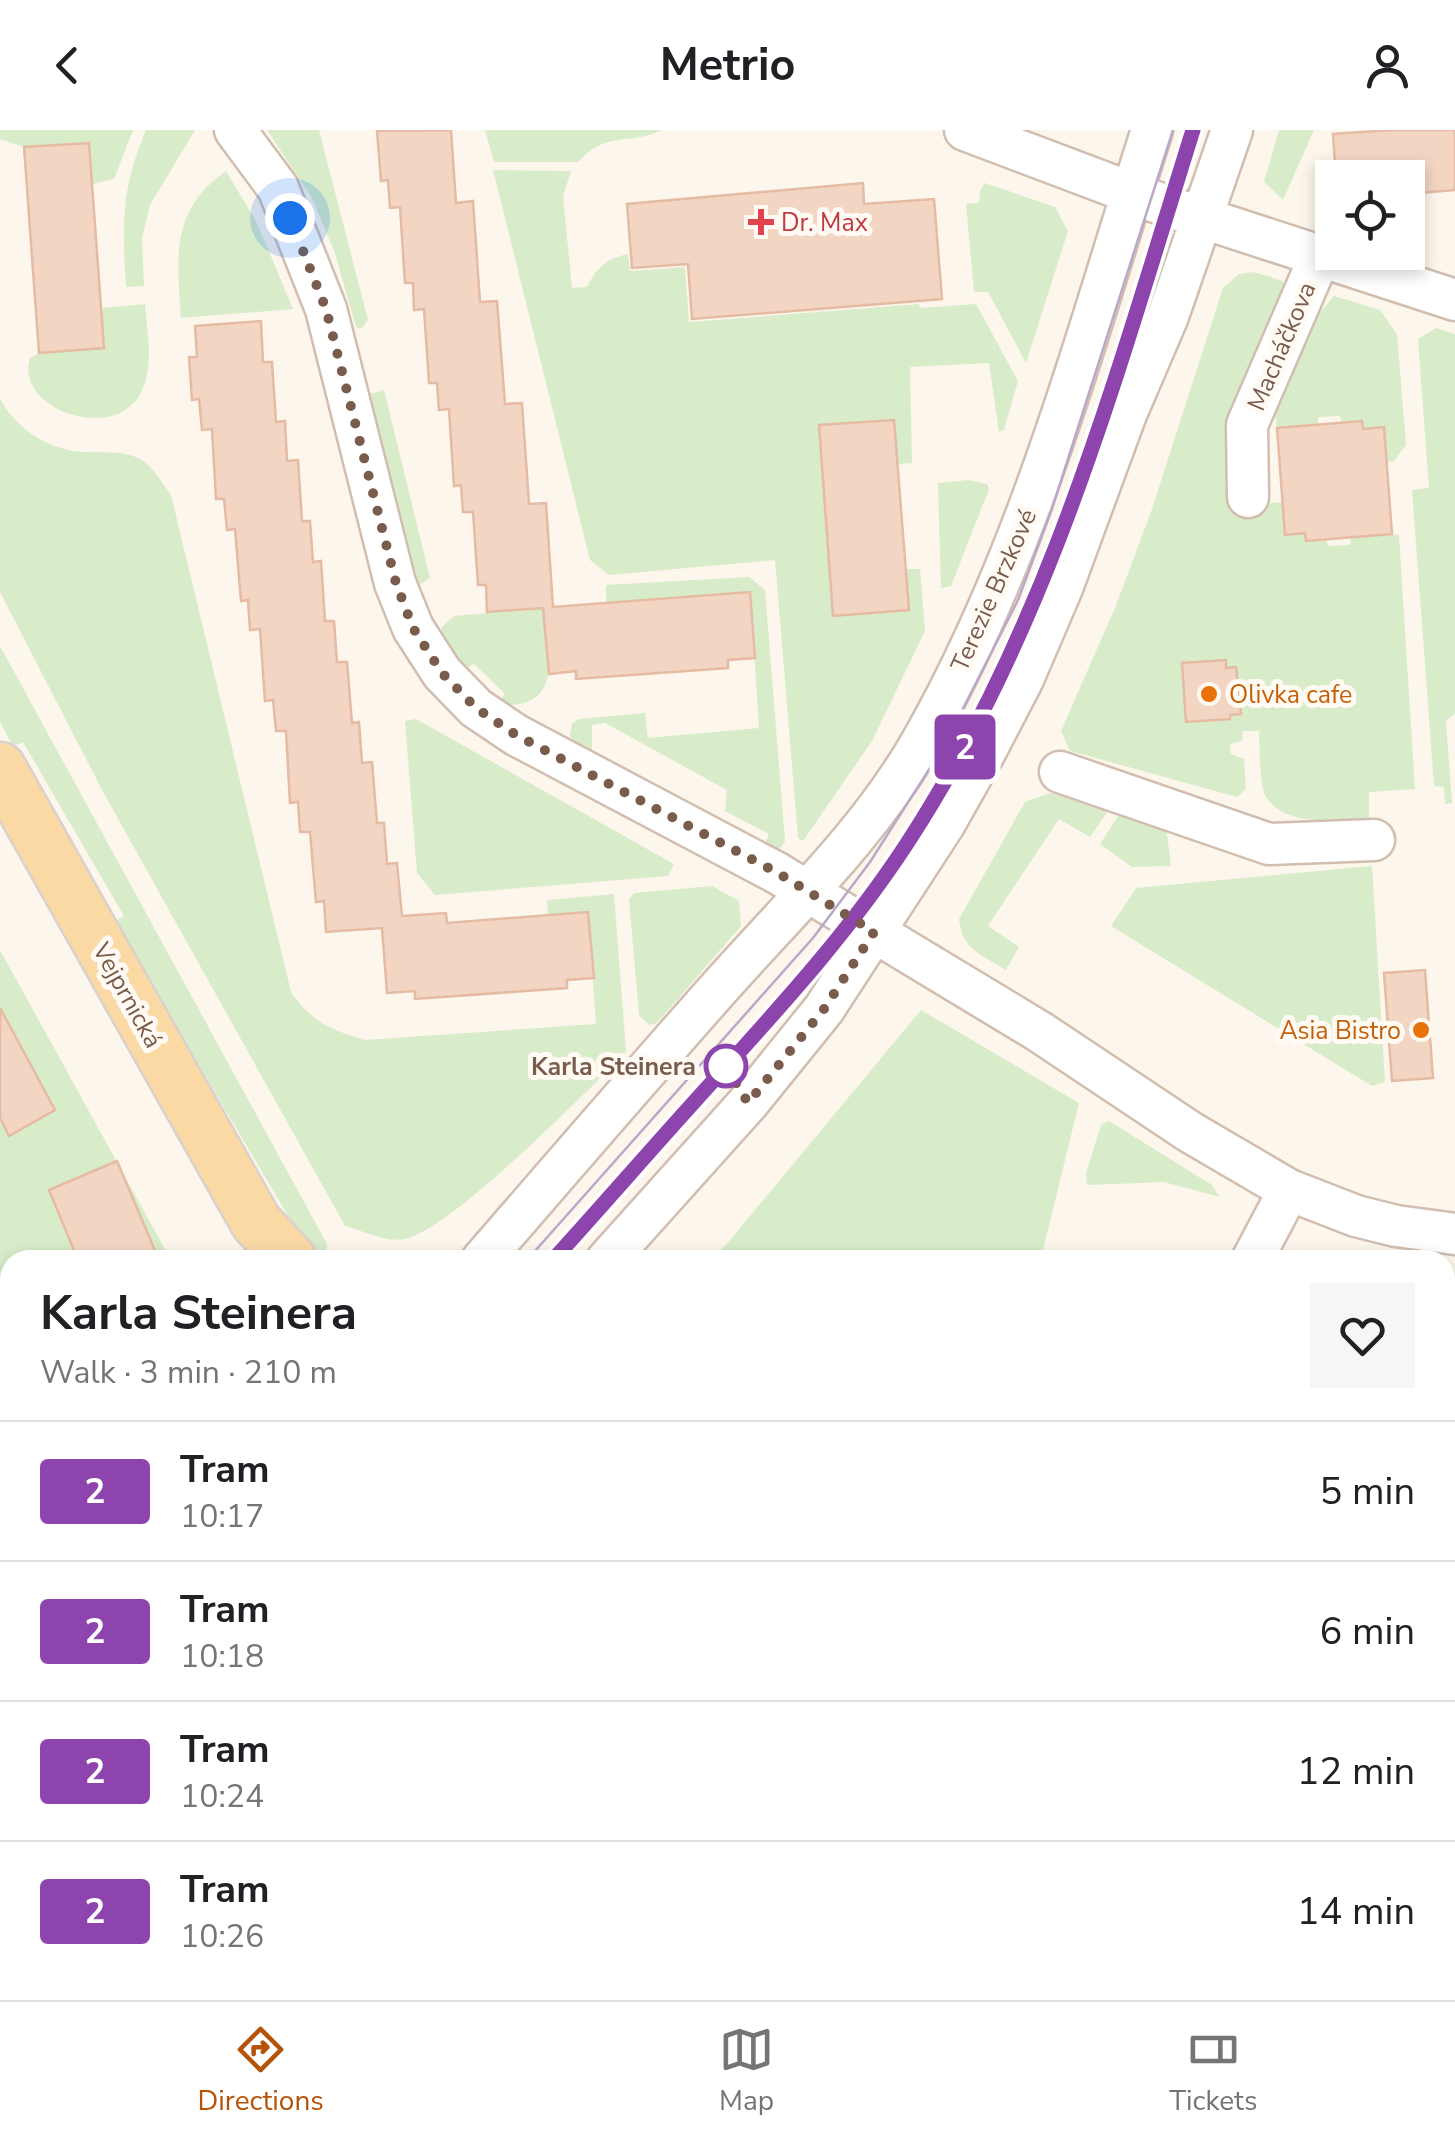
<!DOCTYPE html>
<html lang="en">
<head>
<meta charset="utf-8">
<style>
	:root { --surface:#fff; --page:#f6f6f6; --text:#202124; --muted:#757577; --line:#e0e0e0; --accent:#b45309 }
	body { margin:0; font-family:"Nunito Sans",sans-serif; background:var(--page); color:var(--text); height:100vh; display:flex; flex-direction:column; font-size:38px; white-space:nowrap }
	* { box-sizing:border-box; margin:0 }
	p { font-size:32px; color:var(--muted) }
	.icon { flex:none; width:55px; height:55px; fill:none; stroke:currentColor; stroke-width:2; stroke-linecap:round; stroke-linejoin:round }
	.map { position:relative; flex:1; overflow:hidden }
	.panel { position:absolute; left:0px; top:1120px; width:1455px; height:750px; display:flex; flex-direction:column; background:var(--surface); border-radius:30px 30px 0 0; box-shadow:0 5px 15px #0003 }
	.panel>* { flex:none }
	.badge { padding:0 20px; border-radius:8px; font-size:35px; line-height:65px }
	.fabs { position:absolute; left:1315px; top:30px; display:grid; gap:20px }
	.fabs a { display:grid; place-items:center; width:110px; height:110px; border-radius:0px; background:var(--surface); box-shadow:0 5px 15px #0003; font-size:50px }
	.you { position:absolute; width:50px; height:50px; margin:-25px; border:8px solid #fff; border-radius:50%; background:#1a73e8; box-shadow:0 0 0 15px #1a73e833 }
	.map>.badge { position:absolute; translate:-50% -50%; box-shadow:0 0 0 5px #fff }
	.round { display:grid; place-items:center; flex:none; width:105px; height:105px; border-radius:0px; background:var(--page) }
	.summary { display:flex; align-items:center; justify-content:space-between; height:170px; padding:0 40px }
	h1 { font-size:48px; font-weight:700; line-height:75px }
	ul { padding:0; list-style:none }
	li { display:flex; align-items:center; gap:30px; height:140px; padding:0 40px; border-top:2px solid var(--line) }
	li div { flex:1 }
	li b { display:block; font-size:38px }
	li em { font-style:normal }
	li .badge { min-width:110px; font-weight:700; text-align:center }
	header { display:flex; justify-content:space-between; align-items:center; height:130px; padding:0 40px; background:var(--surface); font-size:45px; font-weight:700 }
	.tab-bar { display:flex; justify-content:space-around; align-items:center; height:140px; border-top:2px solid var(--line); background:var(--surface); font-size:28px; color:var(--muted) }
	.tab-bar a { display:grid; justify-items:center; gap:5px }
	.tab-bar .selected { color:var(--accent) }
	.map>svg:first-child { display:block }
	.green { fill:#d8ecc9; fill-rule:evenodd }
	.building { fill:#f3d5c3; stroke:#e6bba3; stroke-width:2.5 }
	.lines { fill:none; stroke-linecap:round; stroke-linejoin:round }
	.minor-casing { stroke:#d1beb0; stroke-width:45 }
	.major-casing { stroke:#dad1cd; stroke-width:55 }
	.minor { stroke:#fff; stroke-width:40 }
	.major { stroke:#fbd9a5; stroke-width:50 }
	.tram { stroke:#b9a8c9; stroke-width:2.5 }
	.line-casing { stroke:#fff; stroke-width:22 }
	.line { stroke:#8e44ad; stroke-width:15 }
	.walk { stroke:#7a5c4d; stroke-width:10; stroke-dasharray:0 18 }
	.health-dot { fill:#e0444e; stroke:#fffaf3; stroke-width:4 }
	.food-dot { fill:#e8710a; stroke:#fffaf3; stroke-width:4 }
	.stop-dot { fill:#fff; stroke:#8e44ad; stroke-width:5 }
	.labels { text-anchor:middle; stroke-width:10; stroke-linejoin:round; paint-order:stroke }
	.health-label { font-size:25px; fill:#be3a42; stroke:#fffaf3; text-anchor:start }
	.street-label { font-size:25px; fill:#7a5c4d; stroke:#fffaf3 }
	.food-label { font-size:25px; fill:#c56008; stroke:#fffaf3; text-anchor:start }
	.stop-label { font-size:25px; font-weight:bold; fill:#7a5c4d; stroke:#fffaf3; text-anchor:end }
</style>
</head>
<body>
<header><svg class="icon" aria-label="back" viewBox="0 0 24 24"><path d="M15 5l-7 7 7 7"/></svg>Metrio<svg class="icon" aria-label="person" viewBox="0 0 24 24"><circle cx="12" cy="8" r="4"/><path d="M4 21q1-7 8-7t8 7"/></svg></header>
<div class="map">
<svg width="1455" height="1870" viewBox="0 0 1455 1870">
	<rect width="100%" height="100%" fill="#fdf6ec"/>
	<path class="green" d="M 0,0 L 133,0 L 114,49 L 92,54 L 89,13 L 24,17 L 0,9 Z
		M 146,0 L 195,0 L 150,75 L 142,108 L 144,156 L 126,157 C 122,93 121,60 146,0 Z
		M 267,0 L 319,0 L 368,190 L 361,199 L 356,197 L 335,123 L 312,68 Z
		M 485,0 L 662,0 C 628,16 607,0 578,32 L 494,32 Z
		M 1279,0 L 1314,0 L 1283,70 L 1264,52 Z
		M 493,40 L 571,41 L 563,66 L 572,158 L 587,157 C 597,137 606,129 628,124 L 630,141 L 685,137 L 689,192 L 919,174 L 920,178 L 976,174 L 1018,251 L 1004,300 L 999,302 L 989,233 L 910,237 L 912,333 L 898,334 L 894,290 L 819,296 L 908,480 L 906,439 L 920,439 L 925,501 L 872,611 L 803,711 L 798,708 L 775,430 L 609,445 L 590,430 Z
		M 226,41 L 257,93 L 293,179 L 181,188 C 177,128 170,80 226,41 Z
		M 985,53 L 1055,77 L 1068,101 L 1026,233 L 988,162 L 974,162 L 966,74 L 979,73 L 980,61 Z
		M 1254,142 L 1283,151 L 1286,164 L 1238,377 L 1282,372 L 1285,405 L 1305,403 L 1326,409 L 1328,416 L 1350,415 L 1351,407 L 1399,405 L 1415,659 L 1369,662 L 1369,688 C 1340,691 1281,697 1265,665 C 1259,652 1260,616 1259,601 L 1243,601 L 1242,611 L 1230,614 L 1231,624 L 1244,629 L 1246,659 L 1237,667 L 1070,621 L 1061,601 L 1115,478 L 1151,382 L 1223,158 L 1239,144 ZM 1225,530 L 1226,538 L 1236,538 L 1241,584 L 1230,585 L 1229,589 L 1186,592 L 1182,533 Z
		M 1334,166 L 1380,180 L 1397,204 L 1406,315 L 1394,331 L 1386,332 L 1383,297 L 1363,299 L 1342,293 L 1340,286 L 1318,287 L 1318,294 L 1277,298 L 1274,279 L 1312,192 Z
		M 145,174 C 147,202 155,240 139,266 C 110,313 14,278 30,228 L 39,223 L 104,218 L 102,178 Z
		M 1436,198 L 1455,204 L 1455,583 L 1446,591 L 1452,673 L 1445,674 L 1444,657 L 1434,656 L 1412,360 L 1429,358 L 1418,209 Z
		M 384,260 L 430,448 L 421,454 L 416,451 L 370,264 Z
		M 0,268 C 15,299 51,321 84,322 C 102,323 123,320 140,329 C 154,337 162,353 171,365 L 291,862 C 313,893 329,899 365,910 L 596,894 L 588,783 L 548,785 L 547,770 L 614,764 L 626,921 L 623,926 C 581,966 453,1098 405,1109 C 386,1113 364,1101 345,1096 L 101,658 L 0,462 Z
		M 968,350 L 987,354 L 989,359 L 951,456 L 941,458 L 938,353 Z
		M 749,447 L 765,460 L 785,711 L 775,726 L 762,720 L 769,704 L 725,681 L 727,660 L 605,593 L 592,595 L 592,623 L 574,615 L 570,605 L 572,594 L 579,589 L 645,583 L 648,608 L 759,598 L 750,462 L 606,473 L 606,455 Z
		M 543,478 C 547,517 566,576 505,575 L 499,570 L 505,564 L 473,533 L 466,541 L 440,509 L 442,497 L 454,486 Z
		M 0,516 L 327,1114 L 327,1119 L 313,1128 L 114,792 L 124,786 L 23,612 L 13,617 L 0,592 Z
		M 416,589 L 674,734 L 668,746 L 435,765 L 417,743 L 405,591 Z
		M 1050,663 L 1108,681 L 1090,707 L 1059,689 L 988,796 L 1019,817 L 1006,840 C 982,825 962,820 959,789 L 1025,672 Z
		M 1120,683 L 1166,696 L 1171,736 L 1132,737 L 1100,714 Z
		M 1372,736 L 1385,952 L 1372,956 L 1111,796 L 1136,758 Z
		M 712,756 L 739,771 L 741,796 L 657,893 L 649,895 L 639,885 L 629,769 L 634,763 Z
		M 0,820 L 171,1130 L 10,1130 L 10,1580 L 0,1534 Z
		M 921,880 L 1079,973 L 1042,1124 L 967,1130 L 709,1130 L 725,1116 Z
		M 1109,991 L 1212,1055 L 1220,1067 L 1164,1052 L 1087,1055 L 1086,1043 L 1101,995 Z
		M 238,1860 L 425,1860 L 428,1870 L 191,1870 Z
		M 626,1860 L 780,1860 L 772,1870 L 628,1870 Z
		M 844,1860 L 1021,1860 L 1022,1870 L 845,1870 Z"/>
	<path class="building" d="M 451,0 L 456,73 L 473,71 L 480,172 L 497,171 L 505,274 L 522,273 L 529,374 L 546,373 L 553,477 L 750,462 L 755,528 L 728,530 L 728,538 L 576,549 L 576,541 L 549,544 L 543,478 L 487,482 L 486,455 L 478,455 L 473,382 L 463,382 L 461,355 L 454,356 L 449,279 L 439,280 L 437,253 L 429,253 L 424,179 L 414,180 L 413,153 L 405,153 L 400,77 L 390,78 L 388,50 L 381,51 L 377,1 Z
		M 1392,0 L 1455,0 L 1455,60 L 1408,64 L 1408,48 L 1336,48 L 1333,4 Z
		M 89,13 L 104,218 L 39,223 L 24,17 Z
		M 863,53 L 864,74 L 934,69 L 942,169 L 692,189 L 688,134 L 632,138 L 627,74 Z
		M 261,191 L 263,232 L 272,232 L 276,292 L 285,291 L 287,331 L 298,330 L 302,391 L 310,391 L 313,432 L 321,431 L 325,491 L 334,491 L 337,532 L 347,532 L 352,593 L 359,592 L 362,633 L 372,632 L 377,693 L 384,693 L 387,734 L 397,733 L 402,786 L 446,783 L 447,793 L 588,782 L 594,848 L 567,850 L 567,858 L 415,869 L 415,861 L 387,863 L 382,798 L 326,802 L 324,771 L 316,772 L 310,702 L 300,702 L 298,672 L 290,673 L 286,601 L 276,601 L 273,570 L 265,571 L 260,499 L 250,500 L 248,470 L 241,471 L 235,399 L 227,400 L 224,369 L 216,369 L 212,299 L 202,300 L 199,269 L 192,270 L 189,227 L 197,227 L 195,196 Z
		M 894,290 L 909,480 L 833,486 L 819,295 Z
		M 1362,291 L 1363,299 L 1384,297 L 1392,404 L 1306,411 L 1305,403 L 1285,405 L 1277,298 Z
		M 1226,530 L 1226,538 L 1236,537 L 1241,584 L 1230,585 L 1230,589 L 1186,592 L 1182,533 Z
		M 1425,840 L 1433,948 L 1392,951 L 1384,843 Z
		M 0,878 L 55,980 L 9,1006 L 0,988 Z
		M 117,1031 L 159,1130 L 78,1130 L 49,1060 Z"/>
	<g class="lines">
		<defs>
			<path id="minor" d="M 235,0 L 278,58 L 326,179 L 395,453 L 413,498 L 442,543 L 476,578 L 516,605 L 777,743 L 1040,902 L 1190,1002 L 1289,1060 L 1356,1086 L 1396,1096 L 1455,1104
				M 965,0 L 1169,77 L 1455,170
				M 1248,367 L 1247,295 L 1320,126
				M 1060,642 L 1269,714 L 1374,710
				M 482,1130 C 561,1039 640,947 720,857 C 790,778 868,705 921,613 C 1030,422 1085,208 1152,0
				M 607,1130 L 748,973 L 824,879 L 945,693 L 985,622 L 1023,549 L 1062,458 L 1126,284 L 1168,186 L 1232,0
				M 1252,1130 L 1289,1060
				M 0,1671 L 10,1716
				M 1445,1807 L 1455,1806
				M 22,1860 L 43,1867 L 74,1860"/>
			<path id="major" d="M 0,638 L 256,1092 L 291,1130
				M 478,1860 L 481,1870
				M 553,1860 L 556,1870"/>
		</defs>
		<use href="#minor" class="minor-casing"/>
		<use href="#major" class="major-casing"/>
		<use href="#minor" class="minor"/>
		<use href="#major" class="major"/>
		<path class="tram" d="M 527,1130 L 813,808 L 870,732 L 944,616 L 1018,470 L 1052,379 L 1173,0
			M 553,1130 L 790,867 L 854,790 L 921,692 L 968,613 L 1034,477 L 1068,387 L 1193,0
			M 503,1860 L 505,1870
			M 522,1860 L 524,1870"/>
	</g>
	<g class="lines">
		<defs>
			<path id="line" d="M 553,1130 C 611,1066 667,1001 725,938 C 790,866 853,796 906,715 C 1049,497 1116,246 1193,0"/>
		</defs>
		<use href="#line" class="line-casing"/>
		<use href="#line" class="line"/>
		<path class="walk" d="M 290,88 L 326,179 L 396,453 L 413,498 L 442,543 L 476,578 L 516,605 L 778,743 L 874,802 L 824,879 L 748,973 L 726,936"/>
	</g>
	<path class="health-dot" d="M756 77h10v10h10v10h-10v10h-10v-10h-10v-10h10z"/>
	<g class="food-dot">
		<circle cx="1209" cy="564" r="10"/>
		<circle cx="1421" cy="900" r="10"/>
	</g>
	<circle class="stop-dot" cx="726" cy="936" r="20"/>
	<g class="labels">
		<g class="health-label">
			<text x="781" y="101">Dr. Max</text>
		</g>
		<g class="street-label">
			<text transform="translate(1281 216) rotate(-67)" y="9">Macháčkova</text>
			<text transform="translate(993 460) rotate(-66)" y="9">Terezie Brzkové</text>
			<text transform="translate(128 865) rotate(61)" y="9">Vejprnická</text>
		</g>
		<g class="food-label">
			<text x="1229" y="573">Olivka cafe</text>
			<text x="1401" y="909" text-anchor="end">Asia Bistro</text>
		</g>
		<g class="stop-label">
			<text x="696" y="945">Karla Steinera</text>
		</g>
	</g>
</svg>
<div class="fabs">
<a><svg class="icon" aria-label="locate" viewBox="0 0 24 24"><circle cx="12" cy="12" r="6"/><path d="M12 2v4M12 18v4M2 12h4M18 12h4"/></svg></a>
</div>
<div class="you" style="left:290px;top:88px"></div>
<b class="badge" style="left:965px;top:617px;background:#8e44ad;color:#fff">2</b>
<section class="panel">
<div class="summary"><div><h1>Karla Steinera</h1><p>Walk · 3 min · 210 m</p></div><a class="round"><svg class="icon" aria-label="heart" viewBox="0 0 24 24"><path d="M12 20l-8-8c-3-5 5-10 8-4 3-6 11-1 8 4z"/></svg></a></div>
<ul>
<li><span class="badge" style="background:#8e44ad;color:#fff">2</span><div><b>Tram</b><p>10:17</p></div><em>5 min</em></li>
<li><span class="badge" style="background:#8e44ad;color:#fff">2</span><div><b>Tram</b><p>10:18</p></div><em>6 min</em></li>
<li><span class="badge" style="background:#8e44ad;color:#fff">2</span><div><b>Tram</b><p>10:24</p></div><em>12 min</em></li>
<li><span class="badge" style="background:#8e44ad;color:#fff">2</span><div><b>Tram</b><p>10:26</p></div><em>14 min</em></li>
</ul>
</section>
</div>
<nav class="tab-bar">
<a class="selected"><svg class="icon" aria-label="directions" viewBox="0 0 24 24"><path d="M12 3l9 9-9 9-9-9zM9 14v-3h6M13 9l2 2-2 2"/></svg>Directions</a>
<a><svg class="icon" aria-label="map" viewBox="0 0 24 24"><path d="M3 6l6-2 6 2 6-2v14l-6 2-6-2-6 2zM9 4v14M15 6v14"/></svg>Map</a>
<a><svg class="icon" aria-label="tickets" viewBox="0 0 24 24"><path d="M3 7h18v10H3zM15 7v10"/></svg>Tickets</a>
</nav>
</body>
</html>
